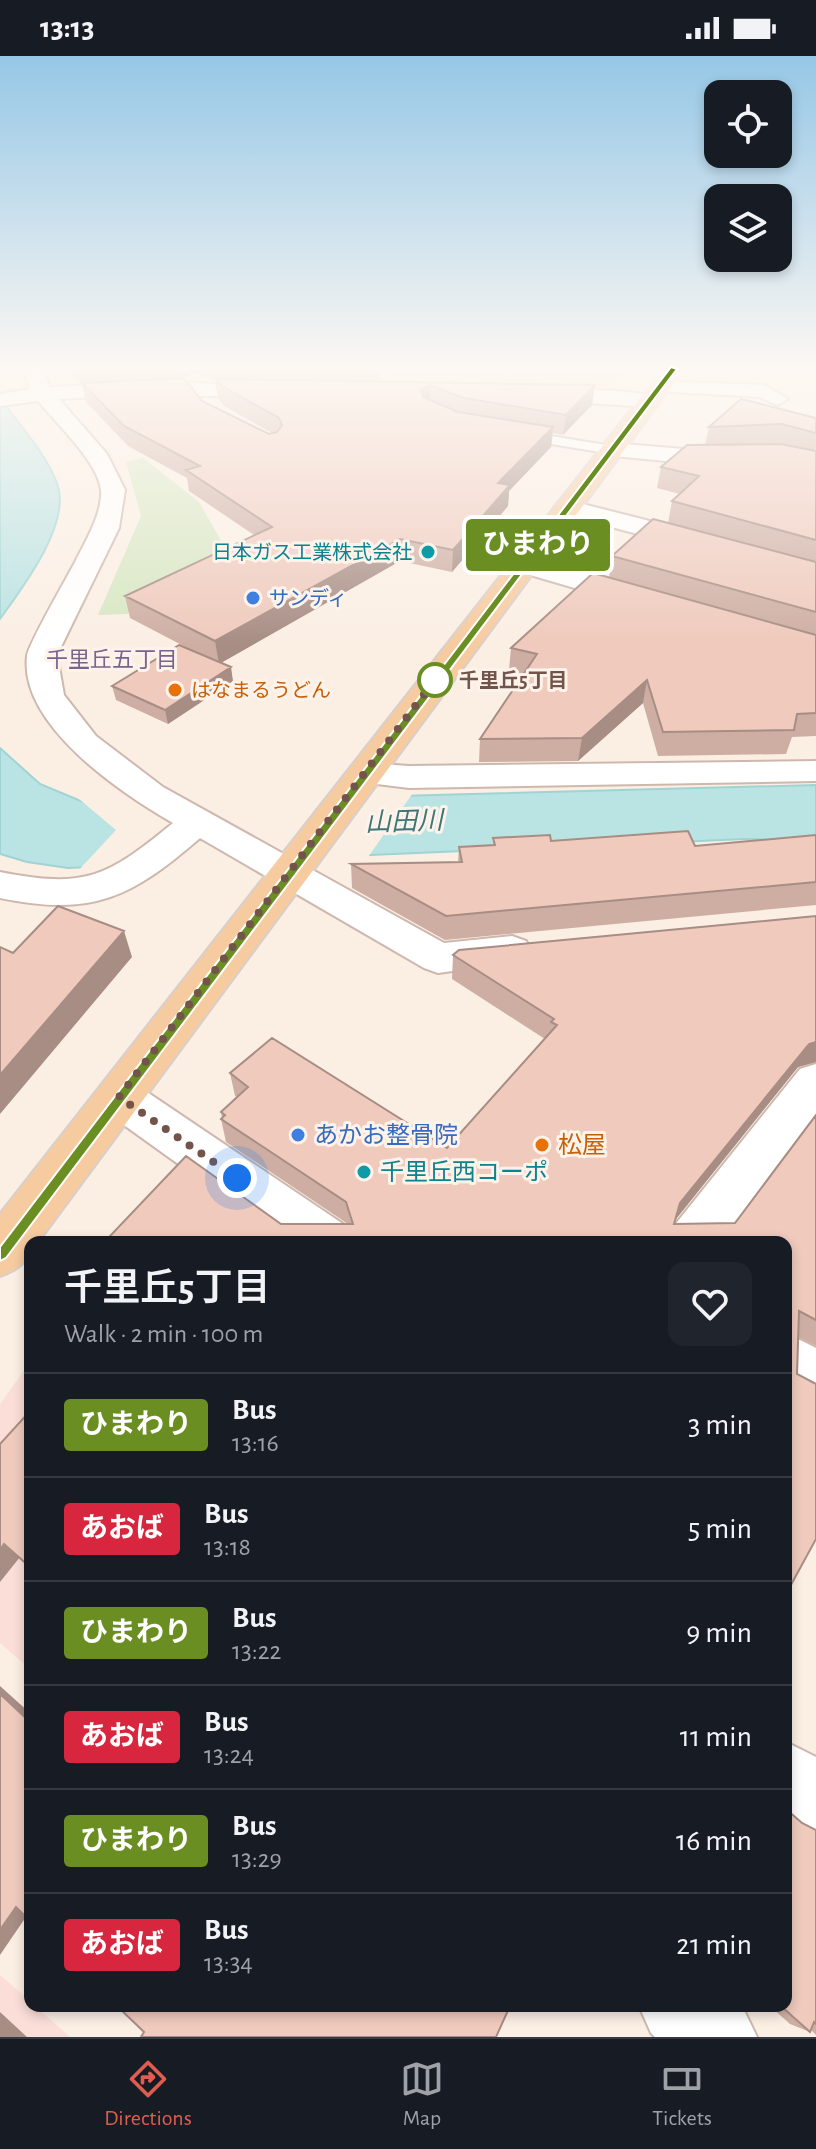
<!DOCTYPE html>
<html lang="en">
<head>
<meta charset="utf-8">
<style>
	:root { --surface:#171b24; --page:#20242c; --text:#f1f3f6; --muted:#9ea1a6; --line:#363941; --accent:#de5d4f }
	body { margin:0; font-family:"Alegreya Sans","Noto Sans JP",sans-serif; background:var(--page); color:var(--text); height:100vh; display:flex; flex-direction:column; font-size:30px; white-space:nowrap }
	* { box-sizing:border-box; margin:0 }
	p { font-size:26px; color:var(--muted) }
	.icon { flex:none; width:44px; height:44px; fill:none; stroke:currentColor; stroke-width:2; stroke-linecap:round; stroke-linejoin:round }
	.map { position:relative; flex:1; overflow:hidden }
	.panel { position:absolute; left:24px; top:1180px; width:768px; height:776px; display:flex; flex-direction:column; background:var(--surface); border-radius:16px; box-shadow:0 4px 12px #0003 }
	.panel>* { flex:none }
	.badge { padding:0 16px; border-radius:6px; font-size:28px; line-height:52px }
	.buttons { position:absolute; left:704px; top:24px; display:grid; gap:16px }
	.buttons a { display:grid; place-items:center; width:88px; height:88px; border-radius:16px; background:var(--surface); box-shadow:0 4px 12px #0003; font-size:40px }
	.you { position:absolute; width:40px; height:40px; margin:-20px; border:6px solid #fff; border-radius:50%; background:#1a73e8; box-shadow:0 0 0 12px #1a73e833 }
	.map>.badge { position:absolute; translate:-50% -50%; box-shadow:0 0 0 4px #fff }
	.round { display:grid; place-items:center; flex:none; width:84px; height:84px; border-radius:16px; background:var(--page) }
	.summary { display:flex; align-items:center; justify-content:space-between; height:136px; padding:0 40px }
	h1 { font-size:38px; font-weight:600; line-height:60px }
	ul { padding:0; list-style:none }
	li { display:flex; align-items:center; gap:24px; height:104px; padding:0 40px; border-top:2px solid var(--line) }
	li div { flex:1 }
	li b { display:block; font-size:30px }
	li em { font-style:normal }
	li .badge { min-width:88px; font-weight:700; text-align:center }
	.status { display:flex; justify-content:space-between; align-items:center; height:56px; padding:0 40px; background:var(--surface); direction:ltr }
	.status svg { height:22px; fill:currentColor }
	.tab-bar { display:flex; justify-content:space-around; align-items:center; height:112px; border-top:2px solid var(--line); background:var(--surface); font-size:22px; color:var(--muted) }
	.tab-bar a { display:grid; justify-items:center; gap:4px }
	.tab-bar .active { color:var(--accent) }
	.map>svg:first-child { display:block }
	.commercial { fill:#fbded8 }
	.green { fill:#d7e7c3 }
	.water { fill:#bae3e3; stroke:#a0d3d4; stroke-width:2 }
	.pier { fill:#fbefe4 }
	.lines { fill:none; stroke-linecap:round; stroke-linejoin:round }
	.lane-casing { stroke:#ceb8ae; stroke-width:4 }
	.street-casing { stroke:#ceb8ae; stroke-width:4 }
	.primary-casing { stroke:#d8cfcd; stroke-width:4 }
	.path { stroke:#d3aea0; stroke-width:3; stroke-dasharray:1 3; stroke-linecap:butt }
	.lane { fill:#fff; fill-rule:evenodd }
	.street { fill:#fff; fill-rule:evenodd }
	.primary { fill:#f6cba0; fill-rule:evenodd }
	.wall { fill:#ceaea3; fill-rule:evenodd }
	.shaded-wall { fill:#a78d84 }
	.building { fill:#efcabd; stroke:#a78d84; stroke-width:2 }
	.line { fill:#6b8e23; stroke:#fff; stroke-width:2 }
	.walk { stroke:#72544b; stroke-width:8; stroke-dasharray:0 14.4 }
	.culture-dot { fill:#0f9aa8; stroke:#fef3ea; stroke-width:3 }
	.shop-dot { fill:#3f7fe0; stroke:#fef3ea; stroke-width:3 }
	.stop-dot { fill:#fff; stroke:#6b8e23; stroke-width:4 }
	.food-dot { fill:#e8710a; stroke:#fef3ea; stroke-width:3 }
	.labels { text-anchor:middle; stroke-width:6; stroke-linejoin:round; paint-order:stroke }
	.far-culture-label { font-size:20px; fill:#0d838f; stroke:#fef3ea; text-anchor:end }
	.far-shop-label { font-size:20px; fill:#366cbe; stroke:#fef3ea; text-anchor:start }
	.far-stop-label { font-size:20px; font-weight:bold; fill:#72544b; stroke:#fef3ea; text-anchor:start }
	.far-food-label { font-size:20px; fill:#c56008; stroke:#fef3ea; text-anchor:start }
	.far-neighbourhood-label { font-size:22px; fill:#7a638e; stroke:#fef3ea }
	.shop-label { font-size:24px; fill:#366cbe; stroke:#fef3ea; text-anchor:start }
	.food-label { font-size:24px; fill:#c56008; stroke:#fef3ea; text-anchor:start }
	.culture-label { font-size:24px; fill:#0d838f; stroke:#fef3ea; text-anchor:start }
	.water-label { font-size:26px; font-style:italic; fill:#407576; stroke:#fef3ea }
</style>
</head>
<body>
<div class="status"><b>13:13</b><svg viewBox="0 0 49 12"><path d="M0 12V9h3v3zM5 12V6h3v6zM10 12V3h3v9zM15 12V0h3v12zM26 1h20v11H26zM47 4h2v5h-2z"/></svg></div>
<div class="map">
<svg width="816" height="1981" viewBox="0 0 816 1981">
	<rect width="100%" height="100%" fill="#fbefe4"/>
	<path class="commercial" d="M 378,313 L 629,313 L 614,331 L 597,335 L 406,329 Z
		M 30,1306 L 30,1613 L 0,1587 L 0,1348 Z
		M 0,1919 L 30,1945 L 30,1950 L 35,1950 L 70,1981 L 0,1981 Z"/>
	<path class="green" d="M 143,402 L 199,446 L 232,504 L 127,558 L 98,559 L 141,460 L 126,406 Z"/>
	<path class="water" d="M 0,342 C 19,369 47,398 58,430 C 70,470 22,532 0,563 Z
		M 0,692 L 40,728 L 88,748 L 816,729 L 816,785 L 746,783 L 68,812 L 27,806 L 0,798 Z"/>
	<path class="pier" d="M 415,734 L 366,804 L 77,816 L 116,774 L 79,743 Z"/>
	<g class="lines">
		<defs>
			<path id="lane" d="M 514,374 L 612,390 L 619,394 L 612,398 L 509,381 L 507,378 Z"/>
			<path id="street" d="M 23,313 L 43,313 L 50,331 L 173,326 L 284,331 L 288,335 L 284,339 L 277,341 L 138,339 L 59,343 L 107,398 L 125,434 L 119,472 L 57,599 L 64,639 L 96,680 L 163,731 L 444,887 L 512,880 L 526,885 L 532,895 L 526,905 L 438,917 L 424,912 L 200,782 C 131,842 92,861 0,842 L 0,816 C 86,833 107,821 173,767 C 121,737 19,669 27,600 C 29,587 65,525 74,508 C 84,488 103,457 101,434 C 98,406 56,367 38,345 L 0,350 L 0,338 L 30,333 Z
				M 660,325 L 764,329 L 788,343 L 777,349 L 759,341 L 653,335 L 649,331 Z
				M 534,332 L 619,335 L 657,340 L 660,345 L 649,351 L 526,343 L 523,338 Z
				M 612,387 L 696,394 L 776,391 L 816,401 L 816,415 L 776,405 L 696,408 L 604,399 L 600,394 L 604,389 Z
				M 567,444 L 764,494 L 816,511 L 816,528 L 744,506 L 558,457 L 554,452 L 558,447 Z
				M 523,500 L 650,536 L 654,542 L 650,548 L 640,551 L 513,514 L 509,508 L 513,502 Z
				M 816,705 L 816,725 L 409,732 L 353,725 L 348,718 L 353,711 L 365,707 L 409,710 Z
				M 816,1008 L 816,1060 L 722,1186 L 667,1186 L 674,1170 L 800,1013 Z
				M 119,1023 L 135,1028 L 346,1170 L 353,1186 L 287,1186 L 103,1054 L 96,1041 L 103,1028 Z
				M 786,1277 L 816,1292 L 816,1351 L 786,1336 Z
				M 786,1686 L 816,1701 L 816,1782 L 786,1767 Z
				M 639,1950 L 742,1950 L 757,1981 L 655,1981 L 651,1977 Z"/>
			<path id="primary" d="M 663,313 L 684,313 L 38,1186 L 30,1186 C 30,1206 17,1214 0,1220 L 0,1158 Z"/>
		</defs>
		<use href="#lane" class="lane-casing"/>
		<use href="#street" class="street-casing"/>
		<use href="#primary" class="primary-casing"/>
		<path class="path" d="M 365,313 L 392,329"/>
		<use href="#lane" class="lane"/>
		<use href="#street" class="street"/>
		<use href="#primary" class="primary"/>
	</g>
	<path class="wall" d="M 68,313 L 380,313 L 381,326 L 595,329 L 592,349 L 563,379 L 553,377 L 551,391 L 509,435 L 508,450 L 452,516 L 400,505 L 221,607 L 233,625 L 168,668 L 116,644 L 112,630 L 197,597 L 130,562 L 125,540 L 254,479 L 189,435 L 187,422 L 128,390 L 86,346 L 82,327 L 92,326 L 80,327 ZM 198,316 L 209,323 L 215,323 L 218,342 L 224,350 L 272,377 L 269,378 L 202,345 L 182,322 Z
		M 816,362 L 816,680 L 792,681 L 786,698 L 658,700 L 643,647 L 578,705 L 479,706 L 480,683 L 523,618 L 509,614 L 511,592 L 609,522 L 612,500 L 668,467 L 672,445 L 680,438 L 657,432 L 661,411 L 705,389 L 709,371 Z
		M 816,779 L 816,849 L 445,884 L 352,832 L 351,808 L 458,806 L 459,791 L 493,789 L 493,782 L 695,790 Z
		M 816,860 L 816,1006 L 798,1011 L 675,1164 L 674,1168 L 735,1167 L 816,1059 L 816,1290 L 798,1281 L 786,1186 L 113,1186 L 110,1180 L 281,1168 L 348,1168 L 226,1086 L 221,1063 L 222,1062 L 221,1056 L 237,1041 L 235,1040 L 230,1017 L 447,1092 L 545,983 L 452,923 L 453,899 Z
		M 802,1767 L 816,1774 L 816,1979 L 811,1974 L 810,1976 L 790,1968 L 770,1950 L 786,1950 Z"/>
	<path class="shaded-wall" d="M 178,313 L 197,313 L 198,316 L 179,323 Z
		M 430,329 L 430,348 L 421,352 L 421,333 Z
		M 595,329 L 592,349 L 563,379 L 566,359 Z
		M 553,371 L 551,391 L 509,435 L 508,450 L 452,516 L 453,494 L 498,427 Z
		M 400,483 L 400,505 L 219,608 L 215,585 Z
		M 231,611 L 233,625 L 168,668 L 165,654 Z
		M 647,624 L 643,647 L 578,705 L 582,682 Z
		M 124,875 L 132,901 L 0,1058 L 0,1019 Z
		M 816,986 L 816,1006 L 798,1011 L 672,1168 L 680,1147 L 809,988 Z
		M 4,1488 L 20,1501 L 0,1526 L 0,1494 Z
		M 0,1630 L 30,1657 L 30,1666 L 0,1638 Z
		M 16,1851 L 30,1855 L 0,1899 L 0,1874 Z
		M 0,1956 L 27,1981 L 0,1981 Z"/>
	<path class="building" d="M 184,322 L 202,345 L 269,378 L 277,376 L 282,369 L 279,362 L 222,330 L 215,323 L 595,329 L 566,359 L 464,342 L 430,329 L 421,333 L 423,341 L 458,356 L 553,371 L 498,427 L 510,429 L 453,494 L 400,483 L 215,585 L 125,540 L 272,471 L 186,414 L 200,410 L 124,370 L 82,327 Z
		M 741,343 L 816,362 L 816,377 L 782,368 L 709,371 Z
		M 781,388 L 816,395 L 816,484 L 672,445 L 699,420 L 661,411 L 687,389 Z
		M 653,463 L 816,506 L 816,556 L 612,500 Z
		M 593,517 L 816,579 L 816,657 L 797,658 L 794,674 L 663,676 L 647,624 L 582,682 L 480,683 L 537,598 L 511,592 Z
		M 179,589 L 231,611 L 165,654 L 112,630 Z
		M 688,775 L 695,790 L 816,779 L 816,826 L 446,860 L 351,808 L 462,806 L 459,791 L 495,789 L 493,782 L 550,779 L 551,785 Z
		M 58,850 L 124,875 L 0,1019 L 0,891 L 13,897 Z
		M 816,860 L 816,986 L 809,988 L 680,1147 L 674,1168 L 735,1167 L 816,1059 L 816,1264 L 799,1255 L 797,1318 L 816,1328 L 816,1483 L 786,1538 L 786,1186 L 119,1186 L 110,1180 L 186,1100 L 281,1168 L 353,1168 L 346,1146 L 221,1063 L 225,1059 L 221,1056 L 248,1031 L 230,1017 L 272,982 L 447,1092 L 557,969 L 551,966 L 554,963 L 453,899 L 459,894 Z
		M 30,1355 L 30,1511 L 4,1488 L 0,1494 L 0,1388 Z
		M 0,1638 L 30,1666 L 30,1865 L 16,1851 L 0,1874 Z
		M 786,1753 L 802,1767 L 816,1774 L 816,1968 L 814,1966 L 810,1976 L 781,1950 L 786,1950 Z
		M 117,1950 L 510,1950 L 496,1981 L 141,1981 L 144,1976 Z"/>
	<linearGradient id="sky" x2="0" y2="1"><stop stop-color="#95c7e6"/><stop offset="0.53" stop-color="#fdf8f3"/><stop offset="1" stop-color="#fdf8f3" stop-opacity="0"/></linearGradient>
	<rect width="816" height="590" fill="url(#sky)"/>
	<path class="line" d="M 671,311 L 677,313 L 6,1202 L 0,1205 L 0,1191 Z"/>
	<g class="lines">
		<path class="walk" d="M 237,1122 L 119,1041 L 435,624"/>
	</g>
	<g class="culture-dot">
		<circle cx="428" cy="496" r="8"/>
		<circle cx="364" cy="1116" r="8"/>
	</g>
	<g class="shop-dot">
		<circle cx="253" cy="542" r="8"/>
		<circle cx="298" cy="1079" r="8"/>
	</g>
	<circle class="stop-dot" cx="435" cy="624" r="16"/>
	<g class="food-dot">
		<circle cx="175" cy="634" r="8"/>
		<circle cx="542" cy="1089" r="8"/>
	</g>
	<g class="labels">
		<g class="far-culture-label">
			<text x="412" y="503">日本ガス工業株式会社</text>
		</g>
		<g class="far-shop-label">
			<text x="269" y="549">サンディ</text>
		</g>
		<g class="far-stop-label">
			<text x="459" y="631">千里丘5丁目</text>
		</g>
		<g class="far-food-label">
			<text x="191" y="641">はなまるうどん</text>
		</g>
		<g class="far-neighbourhood-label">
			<text x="112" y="611">千里丘五丁目</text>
		</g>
		<g class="shop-label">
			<text x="314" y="1087">あかお整骨院</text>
		</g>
		<g class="food-label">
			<text x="558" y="1097">松屋</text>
		</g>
		<g class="culture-label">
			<text x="380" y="1124">千里丘西コーポ</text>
		</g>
		<g class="water-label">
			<text transform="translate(404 765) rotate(-2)" y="9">山田川</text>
		</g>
	</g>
</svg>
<div class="buttons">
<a><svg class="icon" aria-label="locate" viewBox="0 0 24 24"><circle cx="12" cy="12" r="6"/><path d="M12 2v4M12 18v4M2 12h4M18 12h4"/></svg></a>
<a><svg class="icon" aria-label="layers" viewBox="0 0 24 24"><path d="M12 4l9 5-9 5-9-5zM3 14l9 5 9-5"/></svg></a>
</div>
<div class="you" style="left:237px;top:1122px"></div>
<b class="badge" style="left:538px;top:489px;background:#6b8e23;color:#fff">ひまわり</b>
<section class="panel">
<div class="summary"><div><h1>千里丘5丁目</h1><p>Walk · 2 min · 100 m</p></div><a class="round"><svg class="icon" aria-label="heart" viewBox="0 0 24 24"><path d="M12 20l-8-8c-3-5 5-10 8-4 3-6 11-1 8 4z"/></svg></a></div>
<ul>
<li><span class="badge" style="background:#6b8e23;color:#fff">ひまわり</span><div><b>Bus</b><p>13:16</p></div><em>3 min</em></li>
<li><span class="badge" style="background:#d7263d;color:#fff">あおば</span><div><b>Bus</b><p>13:18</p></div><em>5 min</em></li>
<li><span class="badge" style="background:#6b8e23;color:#fff">ひまわり</span><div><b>Bus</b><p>13:22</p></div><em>9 min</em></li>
<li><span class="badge" style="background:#d7263d;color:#fff">あおば</span><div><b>Bus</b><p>13:24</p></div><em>11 min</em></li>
<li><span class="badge" style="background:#6b8e23;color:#fff">ひまわり</span><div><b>Bus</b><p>13:29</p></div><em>16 min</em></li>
<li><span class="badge" style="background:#d7263d;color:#fff">あおば</span><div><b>Bus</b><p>13:34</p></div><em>21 min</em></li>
</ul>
</section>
</div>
<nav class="tab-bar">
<a class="active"><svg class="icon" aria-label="directions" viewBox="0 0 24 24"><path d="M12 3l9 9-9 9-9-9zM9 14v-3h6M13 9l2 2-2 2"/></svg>Directions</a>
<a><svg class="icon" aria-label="map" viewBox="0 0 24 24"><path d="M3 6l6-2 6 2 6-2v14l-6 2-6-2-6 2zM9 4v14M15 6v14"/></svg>Map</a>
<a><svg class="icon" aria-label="tickets" viewBox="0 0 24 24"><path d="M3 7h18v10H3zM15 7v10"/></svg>Tickets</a>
</nav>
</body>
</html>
